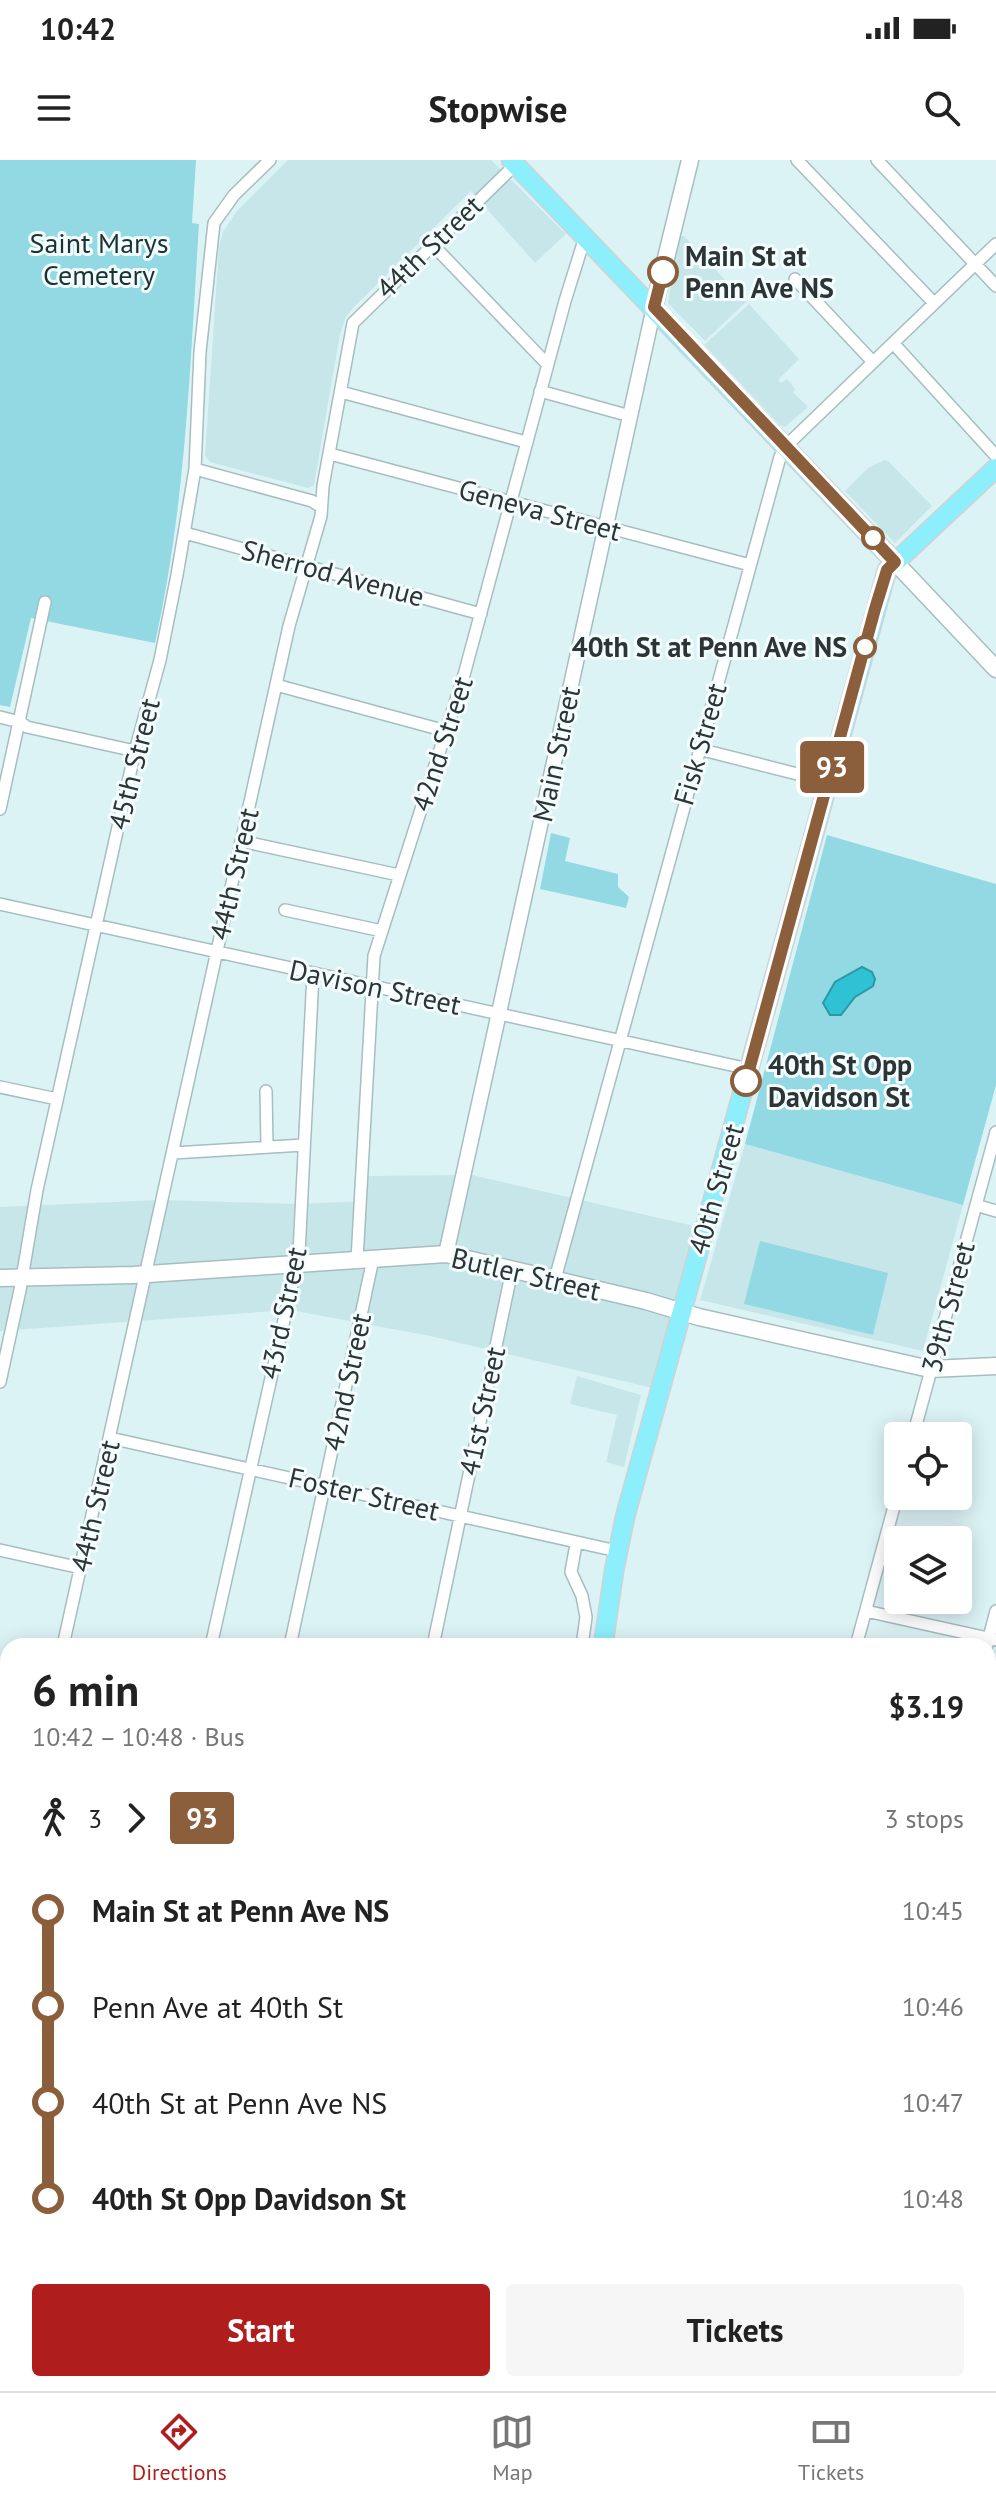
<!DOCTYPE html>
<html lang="en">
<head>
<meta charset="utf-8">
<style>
	:root { --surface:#fff; --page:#f6f6f6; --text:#222; --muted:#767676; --line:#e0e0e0; --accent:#af1e1d }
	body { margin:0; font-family:"PT Sans",sans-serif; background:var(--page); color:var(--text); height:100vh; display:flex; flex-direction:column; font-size:30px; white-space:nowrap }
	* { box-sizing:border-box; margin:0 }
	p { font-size:26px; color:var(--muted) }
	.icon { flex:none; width:44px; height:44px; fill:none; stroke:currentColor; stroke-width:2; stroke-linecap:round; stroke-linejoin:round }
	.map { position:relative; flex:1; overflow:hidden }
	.drawer { position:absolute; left:0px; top:1478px; width:996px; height:754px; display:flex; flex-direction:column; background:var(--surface); border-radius:24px 24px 0 0; box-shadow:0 4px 20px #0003 }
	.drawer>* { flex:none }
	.badge { padding:0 16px; border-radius:6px; font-size:28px; line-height:52px }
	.buttons { position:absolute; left:884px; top:1262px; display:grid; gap:16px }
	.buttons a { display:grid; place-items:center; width:88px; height:88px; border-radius:8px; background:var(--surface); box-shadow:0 4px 20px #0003; font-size:40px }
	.map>.badge { position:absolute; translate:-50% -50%; box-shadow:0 0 0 4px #fff }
	.legs { display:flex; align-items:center; gap:12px; height:88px; padding:0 32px; font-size:26px }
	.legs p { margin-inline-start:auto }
	.overview { display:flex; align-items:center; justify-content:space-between; height:136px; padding:0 32px }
	h1 { font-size:44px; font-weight:600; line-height:60px }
	.primary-button { display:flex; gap:16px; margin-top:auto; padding:16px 32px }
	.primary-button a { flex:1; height:92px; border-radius:8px; background:var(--accent); color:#fff; font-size:32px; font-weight:600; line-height:92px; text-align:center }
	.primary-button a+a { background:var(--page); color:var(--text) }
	ul { padding:0 32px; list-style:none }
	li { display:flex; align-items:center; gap:28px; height:96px; font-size:30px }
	li i { display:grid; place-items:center; width:12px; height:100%; margin:0 10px; background:currentColor }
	li i::after { content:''; width:20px; height:20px; margin:-10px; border:6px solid; border-radius:50%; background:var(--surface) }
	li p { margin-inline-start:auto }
	li:first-child i { background:linear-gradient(#0000 50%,currentColor 0) }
	li:last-child i { background:linear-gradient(currentColor 50%,#0000 0) }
	.status { display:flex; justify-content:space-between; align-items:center; height:56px; padding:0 40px; background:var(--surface); direction:ltr }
	.status svg { height:22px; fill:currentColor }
	header { display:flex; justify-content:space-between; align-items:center; height:104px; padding:0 32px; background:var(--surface); font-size:36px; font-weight:600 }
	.menu { display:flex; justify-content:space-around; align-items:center; height:112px; border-top:2px solid var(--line); background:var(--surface); font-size:22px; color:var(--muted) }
	.menu a { display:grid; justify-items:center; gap:4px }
	.menu .selected { color:var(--accent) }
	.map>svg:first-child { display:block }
	.built { fill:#c7e6e9 }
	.green { fill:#92d9e3 }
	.water { fill:#2fc2d4; stroke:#2e97a4; stroke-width:2 }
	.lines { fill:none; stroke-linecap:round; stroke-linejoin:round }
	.minor-casing { stroke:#a7bdc0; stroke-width:14 }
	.tertiary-casing { stroke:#a7bdc0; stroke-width:17 }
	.secondary-casing { stroke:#a7bdc0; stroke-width:19 }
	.primary-casing { stroke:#d1d2d3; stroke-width:21 }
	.minor { stroke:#fff; stroke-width:11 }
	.tertiary { stroke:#fff; stroke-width:14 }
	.secondary { stroke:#fff; stroke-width:16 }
	.primary { stroke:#8deffb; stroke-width:18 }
	.rail-casing { stroke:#495355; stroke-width:6 }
	.rail { stroke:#f4fdfe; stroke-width:3; stroke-dasharray:9; stroke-linecap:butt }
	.line-1-casing { stroke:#fff; stroke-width:18 }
	.line-1 { stroke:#8b5e3c; stroke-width:12 }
	.stop-1-dot { fill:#fff; stroke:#8b5e3c; stroke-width:4 }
	.labels { text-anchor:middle; stroke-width:6; stroke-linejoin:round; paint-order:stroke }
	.park-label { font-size:28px; fill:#1c3336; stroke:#f4fdfe }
	.street-label { font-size:28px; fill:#2c3435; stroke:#f4fdfe }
	.stop-label { font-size:28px; font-weight:bold; fill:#2c3435; stroke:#f4fdfe; text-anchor:start }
</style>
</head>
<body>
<div class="status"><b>10:42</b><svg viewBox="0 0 49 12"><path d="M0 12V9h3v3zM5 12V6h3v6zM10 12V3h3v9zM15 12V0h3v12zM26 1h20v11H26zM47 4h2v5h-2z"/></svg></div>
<header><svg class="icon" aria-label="menu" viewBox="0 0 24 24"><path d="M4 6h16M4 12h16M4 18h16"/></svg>Stopwise<svg class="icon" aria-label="search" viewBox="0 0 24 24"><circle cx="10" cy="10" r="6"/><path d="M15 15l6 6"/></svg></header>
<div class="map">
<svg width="996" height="2231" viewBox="0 0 996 2231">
	<rect width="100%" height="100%" fill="#dcf3f6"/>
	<path class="built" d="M 288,0 L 491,0 L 566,74 L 535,103 L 471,31 L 354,147 L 346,157 L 340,174 L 314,325 L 308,328 L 210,302 L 205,296 L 219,87 L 223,72 L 237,51 Z
		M 679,76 L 684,76 L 746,142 L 705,181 L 668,143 Z
		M 749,144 L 799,199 L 778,220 L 781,223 L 787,219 L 795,229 L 793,232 L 808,247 L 785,267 L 780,265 L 704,185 Z
		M 884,300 L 888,301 L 932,346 L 895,383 L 845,331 L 868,308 Z
		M 745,984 L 963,1045 L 923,1191 L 700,1140 Z
		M 472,1015 L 707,1069 L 653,1228 L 430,1176 L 290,1150 L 0,1171 L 0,1047 L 160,1040 L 300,1044 L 364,1041 L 367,1016 Z
		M 577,1216 L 641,1235 L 624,1307 L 606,1302 L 617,1255 L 570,1244 Z
		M 8,1843 L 8,1952 L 0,1952 L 0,1847 Z"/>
	<path class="green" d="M 0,0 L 196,0 L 192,63 L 199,64 C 190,205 186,344 155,483 L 31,458 L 10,547 L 0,545 Z
		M 551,673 L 570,678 L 565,701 L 618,714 L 618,727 L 629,737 L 626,748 L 540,729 Z
		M 827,675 L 996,724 L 996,925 L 963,1045 L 745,984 Z
		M 760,1081 L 888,1113 L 873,1175 L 744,1144 Z"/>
	<path class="water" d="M 862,807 L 872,812 L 875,819 L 873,826 L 855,837 L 841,855 L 830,855 L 823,843 L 835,822 Z
		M 988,1914 L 996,1916 L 996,2231 L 0,2231 L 0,1961 L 8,1961 L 8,2224 L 988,2224 Z"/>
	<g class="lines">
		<defs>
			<path id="minor" d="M 797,0 L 934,143
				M 877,0 L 996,126
				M 432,84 L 547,204
				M 795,119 L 873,202
				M 893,183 L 996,296
				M 540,231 L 630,256
				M 341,232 L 526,282
				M 330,294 L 750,405
				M 195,309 L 312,341 L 321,347
				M 185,373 L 481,454
				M 276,525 L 446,571
				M 0,557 L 20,562 L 27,567 L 135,591
				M 699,589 L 809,617
				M 0,649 L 45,442
				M 241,681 L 399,715
				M 0,744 L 749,909
				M 285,750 L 382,771
				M 0,927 L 57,939
				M 266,931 L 267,987
				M 173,993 L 303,985
				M 976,1045 L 996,1051
				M 357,1100 L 374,796 L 464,515 L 565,141 L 585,77
				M 555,1119 L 780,297 L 785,287 L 996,84
				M 0,1222 L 20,1130 L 37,1030 L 135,591 L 160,500 L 177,415 L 195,309 L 200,192 L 214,63 L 234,35 L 270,0
				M 913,1276 L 996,972
				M 110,1278 L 617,1391
				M 576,1384 L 571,1412 L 582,1436 L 586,1457 L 582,1486
				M 0,1390 L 81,1408
				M 866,1451 L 996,1480
				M 987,1485 L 996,1451
				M 63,1486 L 289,466 L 321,356 L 323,326 L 353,163 L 515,5
				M 211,1486 L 299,1093 L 313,814
				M 290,1486 L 373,1099
				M 433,1486 L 512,1110
				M 856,1486 L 898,1332
				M 0,1580 L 8,1582
				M 0,1756 L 8,1757"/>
			<path id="tertiary" d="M 446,1094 L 654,147"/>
			<path id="secondary" d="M 654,147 L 690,0
				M 895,402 L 996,509
				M 0,1118 L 133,1115 L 446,1094 L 646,1141 L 699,1157 L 930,1209 L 996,1206"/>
			<path id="primary" d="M 511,0 L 895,402
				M 603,1486 L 614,1411 L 625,1357 L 887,410 L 996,308
				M 511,2231 L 512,2224"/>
		</defs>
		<use href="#minor" class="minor-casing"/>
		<use href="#tertiary" class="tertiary-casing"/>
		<use href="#secondary" class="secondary-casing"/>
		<use href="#primary" class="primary-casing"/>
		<use href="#minor" class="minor"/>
		<use href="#tertiary" class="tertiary"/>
		<use href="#secondary" class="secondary"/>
		<use href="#primary" class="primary"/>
		<defs>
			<path id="rail" d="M 988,1641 L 996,1639
				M 0,1730 L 8,1730
				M 0,1836 L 8,1830
				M 988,1843 L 996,1844"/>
		</defs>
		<use href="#rail" class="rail-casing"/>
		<use href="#rail" class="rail"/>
	</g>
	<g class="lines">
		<defs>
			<path id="line-1" d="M 663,112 L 654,147 L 895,402 L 887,410 L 875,449 L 746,921"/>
		</defs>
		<use href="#line-1" class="line-1-casing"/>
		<use href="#line-1" class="line-1"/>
	</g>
	<g class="stop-1-dot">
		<circle cx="663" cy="112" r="14"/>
		<circle cx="873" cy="378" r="10"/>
		<circle cx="865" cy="487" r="10"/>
		<circle cx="746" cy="921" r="14"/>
	</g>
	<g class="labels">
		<g class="park-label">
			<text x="99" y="93">Saint Marys<tspan x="99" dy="32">Cemetery</tspan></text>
		</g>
		<g class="street-label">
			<text transform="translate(429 87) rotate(-44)" y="10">44th Street</text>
			<text transform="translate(540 350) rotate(15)" y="10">Geneva Street</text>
			<text transform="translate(333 413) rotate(15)" y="10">Sherrod Avenue</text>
			<text transform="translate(442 584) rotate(-72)" y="10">42nd Street</text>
			<text transform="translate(700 584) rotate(-74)" y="10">Fisk Street</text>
			<text transform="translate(556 594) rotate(-78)" y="10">Main Street</text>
			<text transform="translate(134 604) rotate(-76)" y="10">45th Street</text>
			<text transform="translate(234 714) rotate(-77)" y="10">44th Street</text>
			<text transform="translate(375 827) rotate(12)" y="10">Davison Street</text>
			<text transform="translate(716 1029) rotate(-74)" y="10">40th Street</text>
			<text transform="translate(526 1114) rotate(13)" y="10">Butler Street</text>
			<text transform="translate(948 1147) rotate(-75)" y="10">39th Street</text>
			<text transform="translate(283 1153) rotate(-78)" y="10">43rd Street</text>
			<text transform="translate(347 1222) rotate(-78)" y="10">42nd Street</text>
			<text transform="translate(482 1251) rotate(-78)" y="10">41st Street</text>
			<text transform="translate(364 1334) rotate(13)" y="10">Foster Street</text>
			<text transform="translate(95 1346) rotate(-77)" y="10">44th Street</text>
		</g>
		<g class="stop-label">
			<text x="685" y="106">Main St at<tspan x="685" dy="32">Penn Ave NS</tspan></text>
			<text x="847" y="497" text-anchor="end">40th St at Penn Ave NS</text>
			<text x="768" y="915">40th St Opp<tspan x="768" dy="32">Davidson St</tspan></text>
		</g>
	</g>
</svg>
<div class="buttons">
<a><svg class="icon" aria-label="locate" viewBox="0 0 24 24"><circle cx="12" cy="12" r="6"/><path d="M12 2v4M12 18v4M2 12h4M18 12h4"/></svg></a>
<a><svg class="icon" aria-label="layers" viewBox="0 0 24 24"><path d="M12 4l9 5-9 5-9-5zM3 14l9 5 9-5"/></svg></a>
</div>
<b class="badge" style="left:832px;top:607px;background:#8b5e3c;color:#fff">93</b>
<section class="drawer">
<div class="overview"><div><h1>6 min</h1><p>10:42 – 10:48 · Bus</p></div><b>$3.19</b></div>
<div class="legs"><svg class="icon" aria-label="walk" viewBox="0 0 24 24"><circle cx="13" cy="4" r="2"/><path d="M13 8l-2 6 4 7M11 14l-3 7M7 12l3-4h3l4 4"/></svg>3<svg class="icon" aria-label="forward" viewBox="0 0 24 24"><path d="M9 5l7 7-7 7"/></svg><b class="badge" style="background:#8b5e3c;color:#fff">93</b><p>3 stops</p></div>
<ul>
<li><i style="color:#8b5e3c"></i><b>Main St at Penn Ave NS</b><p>10:45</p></li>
<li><i style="color:#8b5e3c"></i><span>Penn Ave at 40th St</span><p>10:46</p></li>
<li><i style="color:#8b5e3c"></i><span>40th St at Penn Ave NS</span><p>10:47</p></li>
<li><i style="color:#8b5e3c"></i><b>40th St Opp Davidson St</b><p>10:48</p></li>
</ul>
<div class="primary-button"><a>Start</a><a>Tickets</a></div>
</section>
</div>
<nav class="menu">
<a class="selected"><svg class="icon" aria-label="directions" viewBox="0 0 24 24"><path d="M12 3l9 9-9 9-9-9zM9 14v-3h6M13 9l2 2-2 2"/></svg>Directions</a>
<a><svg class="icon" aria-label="map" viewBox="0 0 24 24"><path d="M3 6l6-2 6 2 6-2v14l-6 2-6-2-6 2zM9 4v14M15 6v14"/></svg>Map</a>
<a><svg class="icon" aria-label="tickets" viewBox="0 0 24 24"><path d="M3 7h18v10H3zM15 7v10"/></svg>Tickets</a>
</nav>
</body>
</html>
